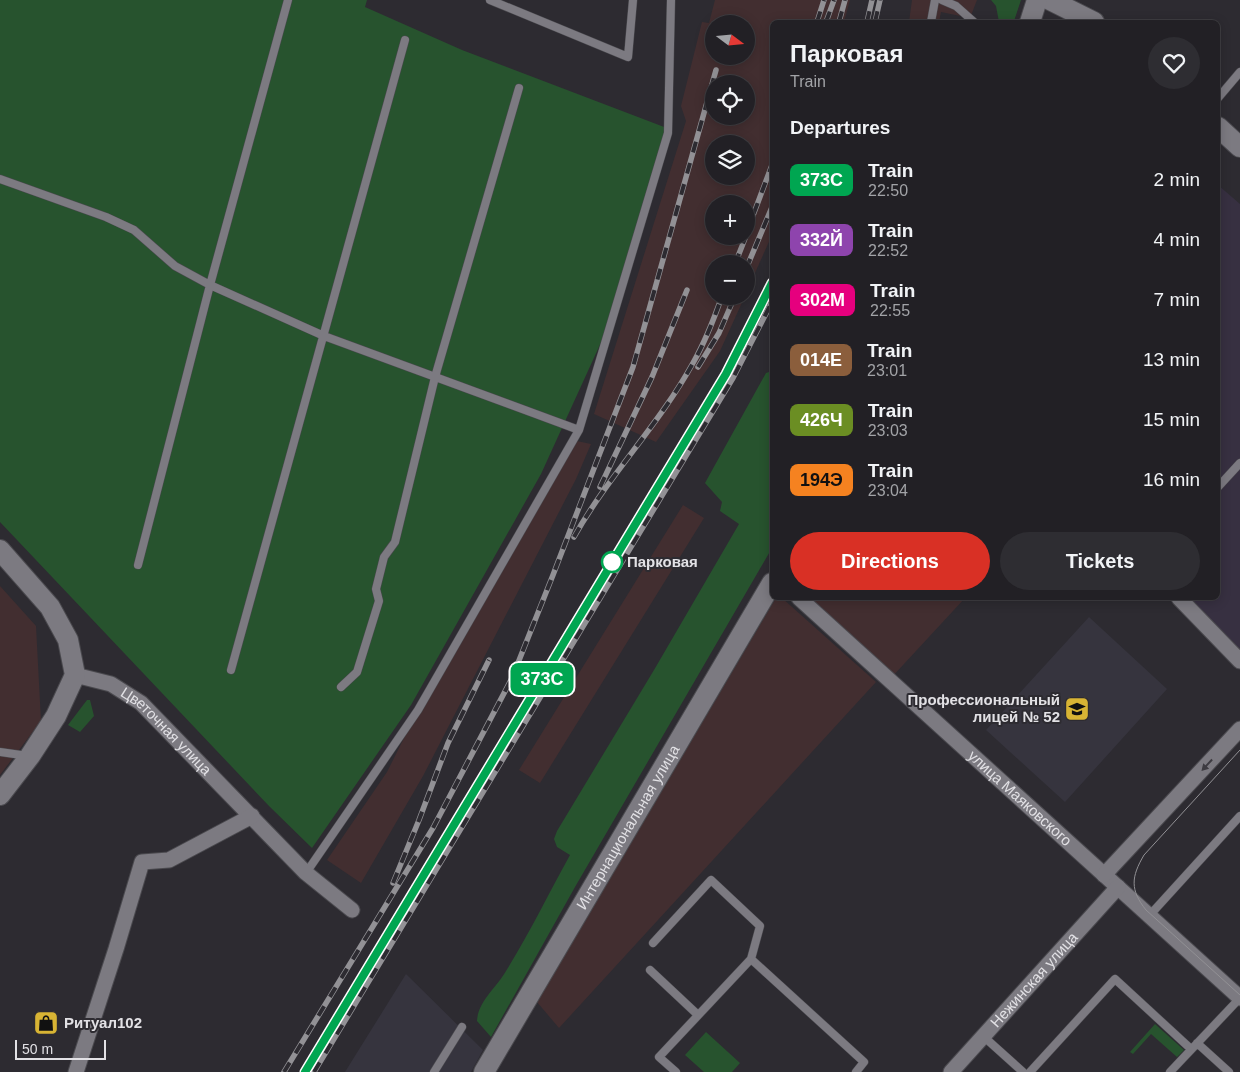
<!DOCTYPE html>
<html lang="en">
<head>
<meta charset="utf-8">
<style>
	:root { --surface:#222025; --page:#2e2d32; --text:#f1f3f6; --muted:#a2a3a7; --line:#3f3e42; --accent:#d93025 }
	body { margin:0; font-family:Arial,sans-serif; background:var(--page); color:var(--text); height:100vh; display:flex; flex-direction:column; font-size:19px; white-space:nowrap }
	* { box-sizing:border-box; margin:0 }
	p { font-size:16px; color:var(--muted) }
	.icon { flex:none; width:28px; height:28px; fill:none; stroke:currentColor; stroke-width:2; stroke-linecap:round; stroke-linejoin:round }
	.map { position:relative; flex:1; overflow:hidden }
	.side { position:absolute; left:770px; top:20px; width:450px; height:580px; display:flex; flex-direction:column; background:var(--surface); border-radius:8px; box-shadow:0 2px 12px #0003,0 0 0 1px var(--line) }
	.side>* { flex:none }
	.badge { padding:0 10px; border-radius:8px; font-size:18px; line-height:32px }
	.needle { width:32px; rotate:106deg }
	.tools { position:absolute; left:705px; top:15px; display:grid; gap:10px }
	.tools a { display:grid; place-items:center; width:50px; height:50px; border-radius:50%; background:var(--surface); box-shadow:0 2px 12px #0003,0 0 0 1px var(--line); font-size:25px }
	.scale { position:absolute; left:15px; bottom:12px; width:91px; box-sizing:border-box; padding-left:5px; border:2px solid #e2e1e5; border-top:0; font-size:14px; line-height:18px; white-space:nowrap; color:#e2e1e5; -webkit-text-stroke:4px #2d2b31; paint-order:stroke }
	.map>.badge { position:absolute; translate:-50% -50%; box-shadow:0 0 0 2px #fff }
	h2 { padding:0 20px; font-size:19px; line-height:45px }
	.round { display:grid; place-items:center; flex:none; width:52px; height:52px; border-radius:26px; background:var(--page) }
	.summary { display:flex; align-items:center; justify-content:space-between; height:85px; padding:0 20px }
	h1 { font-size:24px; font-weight:700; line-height:38px }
	.button { display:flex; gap:10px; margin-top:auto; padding:10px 20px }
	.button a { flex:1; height:58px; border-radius:30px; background:var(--accent); color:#fff; font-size:20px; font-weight:700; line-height:58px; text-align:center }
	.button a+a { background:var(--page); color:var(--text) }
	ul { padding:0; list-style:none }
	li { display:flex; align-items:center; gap:15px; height:60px; padding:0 20px }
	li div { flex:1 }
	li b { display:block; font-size:19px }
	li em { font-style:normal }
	li .badge { min-width:55px; font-weight:700; text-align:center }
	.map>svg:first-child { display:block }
	.built { fill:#36343e }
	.industrial { fill:#422e30; fill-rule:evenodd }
	.medical { fill:#373041 }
	.green { fill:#27532e }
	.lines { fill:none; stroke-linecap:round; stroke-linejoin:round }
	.lane-casing { stroke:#4a494e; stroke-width:9 }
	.street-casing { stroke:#4a494e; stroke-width:17 }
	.secondary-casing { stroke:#4a494e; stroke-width:22 }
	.lane { stroke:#7c7a81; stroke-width:8 }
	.street { stroke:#7c7a81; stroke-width:15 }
	.secondary { stroke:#7c7a81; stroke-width:20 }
	.tram { stroke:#929195; stroke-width:1 }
	.rail-casing { stroke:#929195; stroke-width:5.5 }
	.rail { stroke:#2d2b31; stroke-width:4; stroke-dasharray:11; stroke-linecap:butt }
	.oneway { fill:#3d3b41 }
	.line-casing { stroke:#fff; stroke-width:11 }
	.line { stroke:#00a651; stroke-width:8 }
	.stop-dot { fill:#fff; stroke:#00a651; stroke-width:2.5 }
	.labels { text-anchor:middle; stroke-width:4; stroke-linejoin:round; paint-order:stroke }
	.stop-label { font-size:15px; font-weight:bold; fill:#e2e1e5; stroke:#2d2b31; text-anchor:start }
	.poi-label { font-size:15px; font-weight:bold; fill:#e2e1e5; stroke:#2d2b31; text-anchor:end }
	.street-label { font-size:15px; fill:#e2e1e5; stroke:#2d2b31 }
</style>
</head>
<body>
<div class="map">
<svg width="1240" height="1072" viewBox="0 0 1240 1072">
	<rect width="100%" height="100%" fill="#2d2b31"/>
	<path class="built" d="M 1089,617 L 1167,689 L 1065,802 L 986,730 Z
		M 406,974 L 483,1050 L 471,1072 L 345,1072 Z"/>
	<path class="industrial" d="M 715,0 L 850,0 L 844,22 L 772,22 L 772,235 L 746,293 L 746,264 L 714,264 L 714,296 L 745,296 L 720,351 L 656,442 L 594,414 L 686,121 L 681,106 L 702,22 L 709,23 ZM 714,24 L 746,24 L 746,56 L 714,56 ZM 714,84 L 746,84 L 746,116 L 714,116 ZM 714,144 L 746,144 L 746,176 L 714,176 ZM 714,204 L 746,204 L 746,236 L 714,236 Z
		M 912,0 L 977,0 L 970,18 L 941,12 L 939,22 L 909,22 Z
		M 572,440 L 591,444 L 576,479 L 423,776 L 361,883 L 327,860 L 387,772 L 413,720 Z
		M 683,505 L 704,518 L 540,783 L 519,770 Z
		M 0,586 L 36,626 L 41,721 L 0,775 Z
		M 776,598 L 782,598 L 876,682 L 559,1028 L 537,1002 Z
		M 804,598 L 965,598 L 891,678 Z"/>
	<path class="medical" d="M 1218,185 L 1240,204 L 1240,659 L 1177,598 L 1218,598 Z"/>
	<path class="green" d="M 0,0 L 367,0 L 365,7 L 462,50 L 672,130 L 613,316 L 541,474 L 411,705 L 312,848 L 269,806 L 0,522 Z
		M 991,0 L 1021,0 L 1014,21 L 1012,22 L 999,22 L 996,6 Z
		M 772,371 L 772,548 L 575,887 L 491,1037 L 477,1021 C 478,1001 497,987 506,971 C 529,934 549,893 570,855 L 557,847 L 554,839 L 557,831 L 654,670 L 739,524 L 720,511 L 722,502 L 705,483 L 766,373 Z
		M 87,700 L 90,700 L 94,716 L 80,732 L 68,725 Z
		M 1155,1024 L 1184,1050 L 1177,1057 L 1151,1034 L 1133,1054 L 1130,1052 Z
		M 706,1032 L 740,1063 L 732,1072 L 704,1072 L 685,1055 Z"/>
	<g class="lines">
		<defs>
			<path id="lane" d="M 490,0 L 628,57 L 633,0
				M 942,0 L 956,6 L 974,22
				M 931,22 L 935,0
				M 1218,98 L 1240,72
				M 0,179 L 106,217 L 134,230 L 175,266 L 210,285 L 324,336 L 579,430
				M 1218,487 L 1240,463
				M 138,565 L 210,285 L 288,0
				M 231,670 L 405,40
				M 341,687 L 357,672 L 379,601 L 376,589 L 384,557 L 395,542 L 435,377 L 519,88
				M 0,752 L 28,756
				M 306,873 L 418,710 L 579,430 L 668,133 L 671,0
				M 1149,916 L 1240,816
				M 653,943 L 711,880 L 760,926 L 751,959 L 864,1062 L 856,1072
				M 650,970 L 698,1015
				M 983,1036 L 1023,1072
				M 1197,1043 L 1229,1072
				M 434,1072 L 462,1027
				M 676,1072 L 659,1057 L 751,959
				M 1030,1072 L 1115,979 L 1191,1049
				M 1170,1072 L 1240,998"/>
			<g id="street">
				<path id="s1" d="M 799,598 L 1240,998"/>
				<path d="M 1179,598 L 1240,661"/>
				<path id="s2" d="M 75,675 L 111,684 L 141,703 L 306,873 L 352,910"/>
				<path d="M 1104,875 L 1240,729"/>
				<path d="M 76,1072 L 116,949 L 142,862 L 169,860 L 252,816"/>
				<path id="s3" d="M 951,1072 L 1118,887"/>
			</g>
			<g id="secondary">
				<path d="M 1050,0 L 1094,22"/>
				<path d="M 1030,22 L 1037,0"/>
				<path d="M 1218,127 L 1240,147"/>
				<path d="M 0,550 L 50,607 L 68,640 L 75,675 L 56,716 L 30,756 L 0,795"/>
				<path id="s4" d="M 484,1072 L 772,583"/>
			</g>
		</defs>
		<use href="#lane" class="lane-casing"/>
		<use href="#street" class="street-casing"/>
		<use href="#secondary" class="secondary-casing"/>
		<use href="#lane" class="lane"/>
		<use href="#street" class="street"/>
		<use href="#secondary" class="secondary"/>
		<path class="tram" d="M 1240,750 L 1144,855 C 1131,877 1130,890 1146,910 L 1240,995"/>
		<defs>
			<path id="rail" d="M 817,22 L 824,0
				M 826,22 L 834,0
				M 839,22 L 845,0
				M 867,22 L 872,0
				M 875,22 L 880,0
				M 746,234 L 772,165
				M 735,264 L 746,236
				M 746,269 L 772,207
				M 698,367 L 719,333 L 735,296
				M 600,487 L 652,377 L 687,290
				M 574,537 C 608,476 659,425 693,363 C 705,342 714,319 722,296
				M 393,883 L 419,820 L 448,743 L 489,660
				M 284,1072 L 433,828 L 512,678 L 553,575 L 633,367 L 716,70
				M 305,1072 L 726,374 L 772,283
				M 314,1072 L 733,378 L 772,302"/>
		</defs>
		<use href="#rail" class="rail-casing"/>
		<use href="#rail" class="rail"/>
	</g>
	<defs><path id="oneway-solid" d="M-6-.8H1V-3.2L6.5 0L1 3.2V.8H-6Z" transform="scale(1.25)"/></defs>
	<use class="oneway" href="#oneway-solid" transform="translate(1207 765) rotate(133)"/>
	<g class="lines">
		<defs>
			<path id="line" d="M 305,1072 L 726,374 L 772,283"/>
		</defs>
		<use href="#line" class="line-casing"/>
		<use href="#line" class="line"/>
	</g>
	<defs>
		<symbol id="university-square" viewBox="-11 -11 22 22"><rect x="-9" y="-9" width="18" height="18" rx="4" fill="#d8b434" stroke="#2d2b31"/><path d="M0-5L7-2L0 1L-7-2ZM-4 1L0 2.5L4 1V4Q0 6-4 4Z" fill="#111"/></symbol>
		<symbol id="shop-square" viewBox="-11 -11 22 22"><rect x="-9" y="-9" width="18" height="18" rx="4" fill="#d8b434" stroke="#2d2b31"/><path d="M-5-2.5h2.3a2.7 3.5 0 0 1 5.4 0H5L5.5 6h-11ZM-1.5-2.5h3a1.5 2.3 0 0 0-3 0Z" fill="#111"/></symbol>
	</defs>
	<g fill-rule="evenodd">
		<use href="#university-square" x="1063" y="695" width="28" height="28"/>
		<use href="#shop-square" x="32" y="1009" width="28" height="28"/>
	</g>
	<circle class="stop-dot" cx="612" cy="562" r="10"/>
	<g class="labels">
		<g class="stop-label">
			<text x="627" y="567">Парковая</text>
		</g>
		<g class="poi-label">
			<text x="1060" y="705">Профессиональный<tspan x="1060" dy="17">лицей № 52</tspan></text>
			<text x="64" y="1028" text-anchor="start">Ритуал102</text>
		</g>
		<g class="street-label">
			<text dy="5" stroke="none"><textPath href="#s2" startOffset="110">Цветочная улица</textPath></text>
			<text dy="5" stroke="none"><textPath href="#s1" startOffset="298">улица Маяковского</textPath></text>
			<text dy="5" stroke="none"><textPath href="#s4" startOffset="284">Интернациональная улица</textPath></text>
			<text dy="5" stroke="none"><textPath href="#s3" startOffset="124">Нежинская улица</textPath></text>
		</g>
	</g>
</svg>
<div class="tools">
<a><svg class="needle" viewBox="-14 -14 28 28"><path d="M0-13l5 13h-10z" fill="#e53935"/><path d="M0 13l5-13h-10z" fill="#a2a3a7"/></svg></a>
<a><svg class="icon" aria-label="locate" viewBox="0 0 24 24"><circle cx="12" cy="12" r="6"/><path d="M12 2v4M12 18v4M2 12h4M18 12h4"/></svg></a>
<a><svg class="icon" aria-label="layers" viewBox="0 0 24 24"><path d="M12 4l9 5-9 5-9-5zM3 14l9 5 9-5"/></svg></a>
<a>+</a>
<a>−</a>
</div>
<div class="scale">50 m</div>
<b class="badge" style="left:542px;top:679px;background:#00a651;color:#fff">373C</b>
<section class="side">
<div class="summary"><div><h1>Парковая</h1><p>Train</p></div><a class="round"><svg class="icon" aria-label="heart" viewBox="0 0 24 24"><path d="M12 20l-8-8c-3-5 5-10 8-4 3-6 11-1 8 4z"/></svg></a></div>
<h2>Departures</h2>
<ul>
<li><span class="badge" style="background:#00a651;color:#fff">373C</span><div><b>Train</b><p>22:50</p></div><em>2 min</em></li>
<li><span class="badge" style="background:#8e44ad;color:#fff">332Й</span><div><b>Train</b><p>22:52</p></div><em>4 min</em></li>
<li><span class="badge" style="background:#e6007e;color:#fff">302М</span><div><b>Train</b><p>22:55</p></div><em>7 min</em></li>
<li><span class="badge" style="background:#8b5e3c;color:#fff">014Е</span><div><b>Train</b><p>23:01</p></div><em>13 min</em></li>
<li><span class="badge" style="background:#6b8e23;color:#fff">426Ч</span><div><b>Train</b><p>23:03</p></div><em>15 min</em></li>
<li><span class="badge" style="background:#f58220;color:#111">194Э</span><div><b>Train</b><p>23:04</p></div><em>16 min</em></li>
</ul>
<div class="button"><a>Directions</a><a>Tickets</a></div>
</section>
</div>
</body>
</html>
